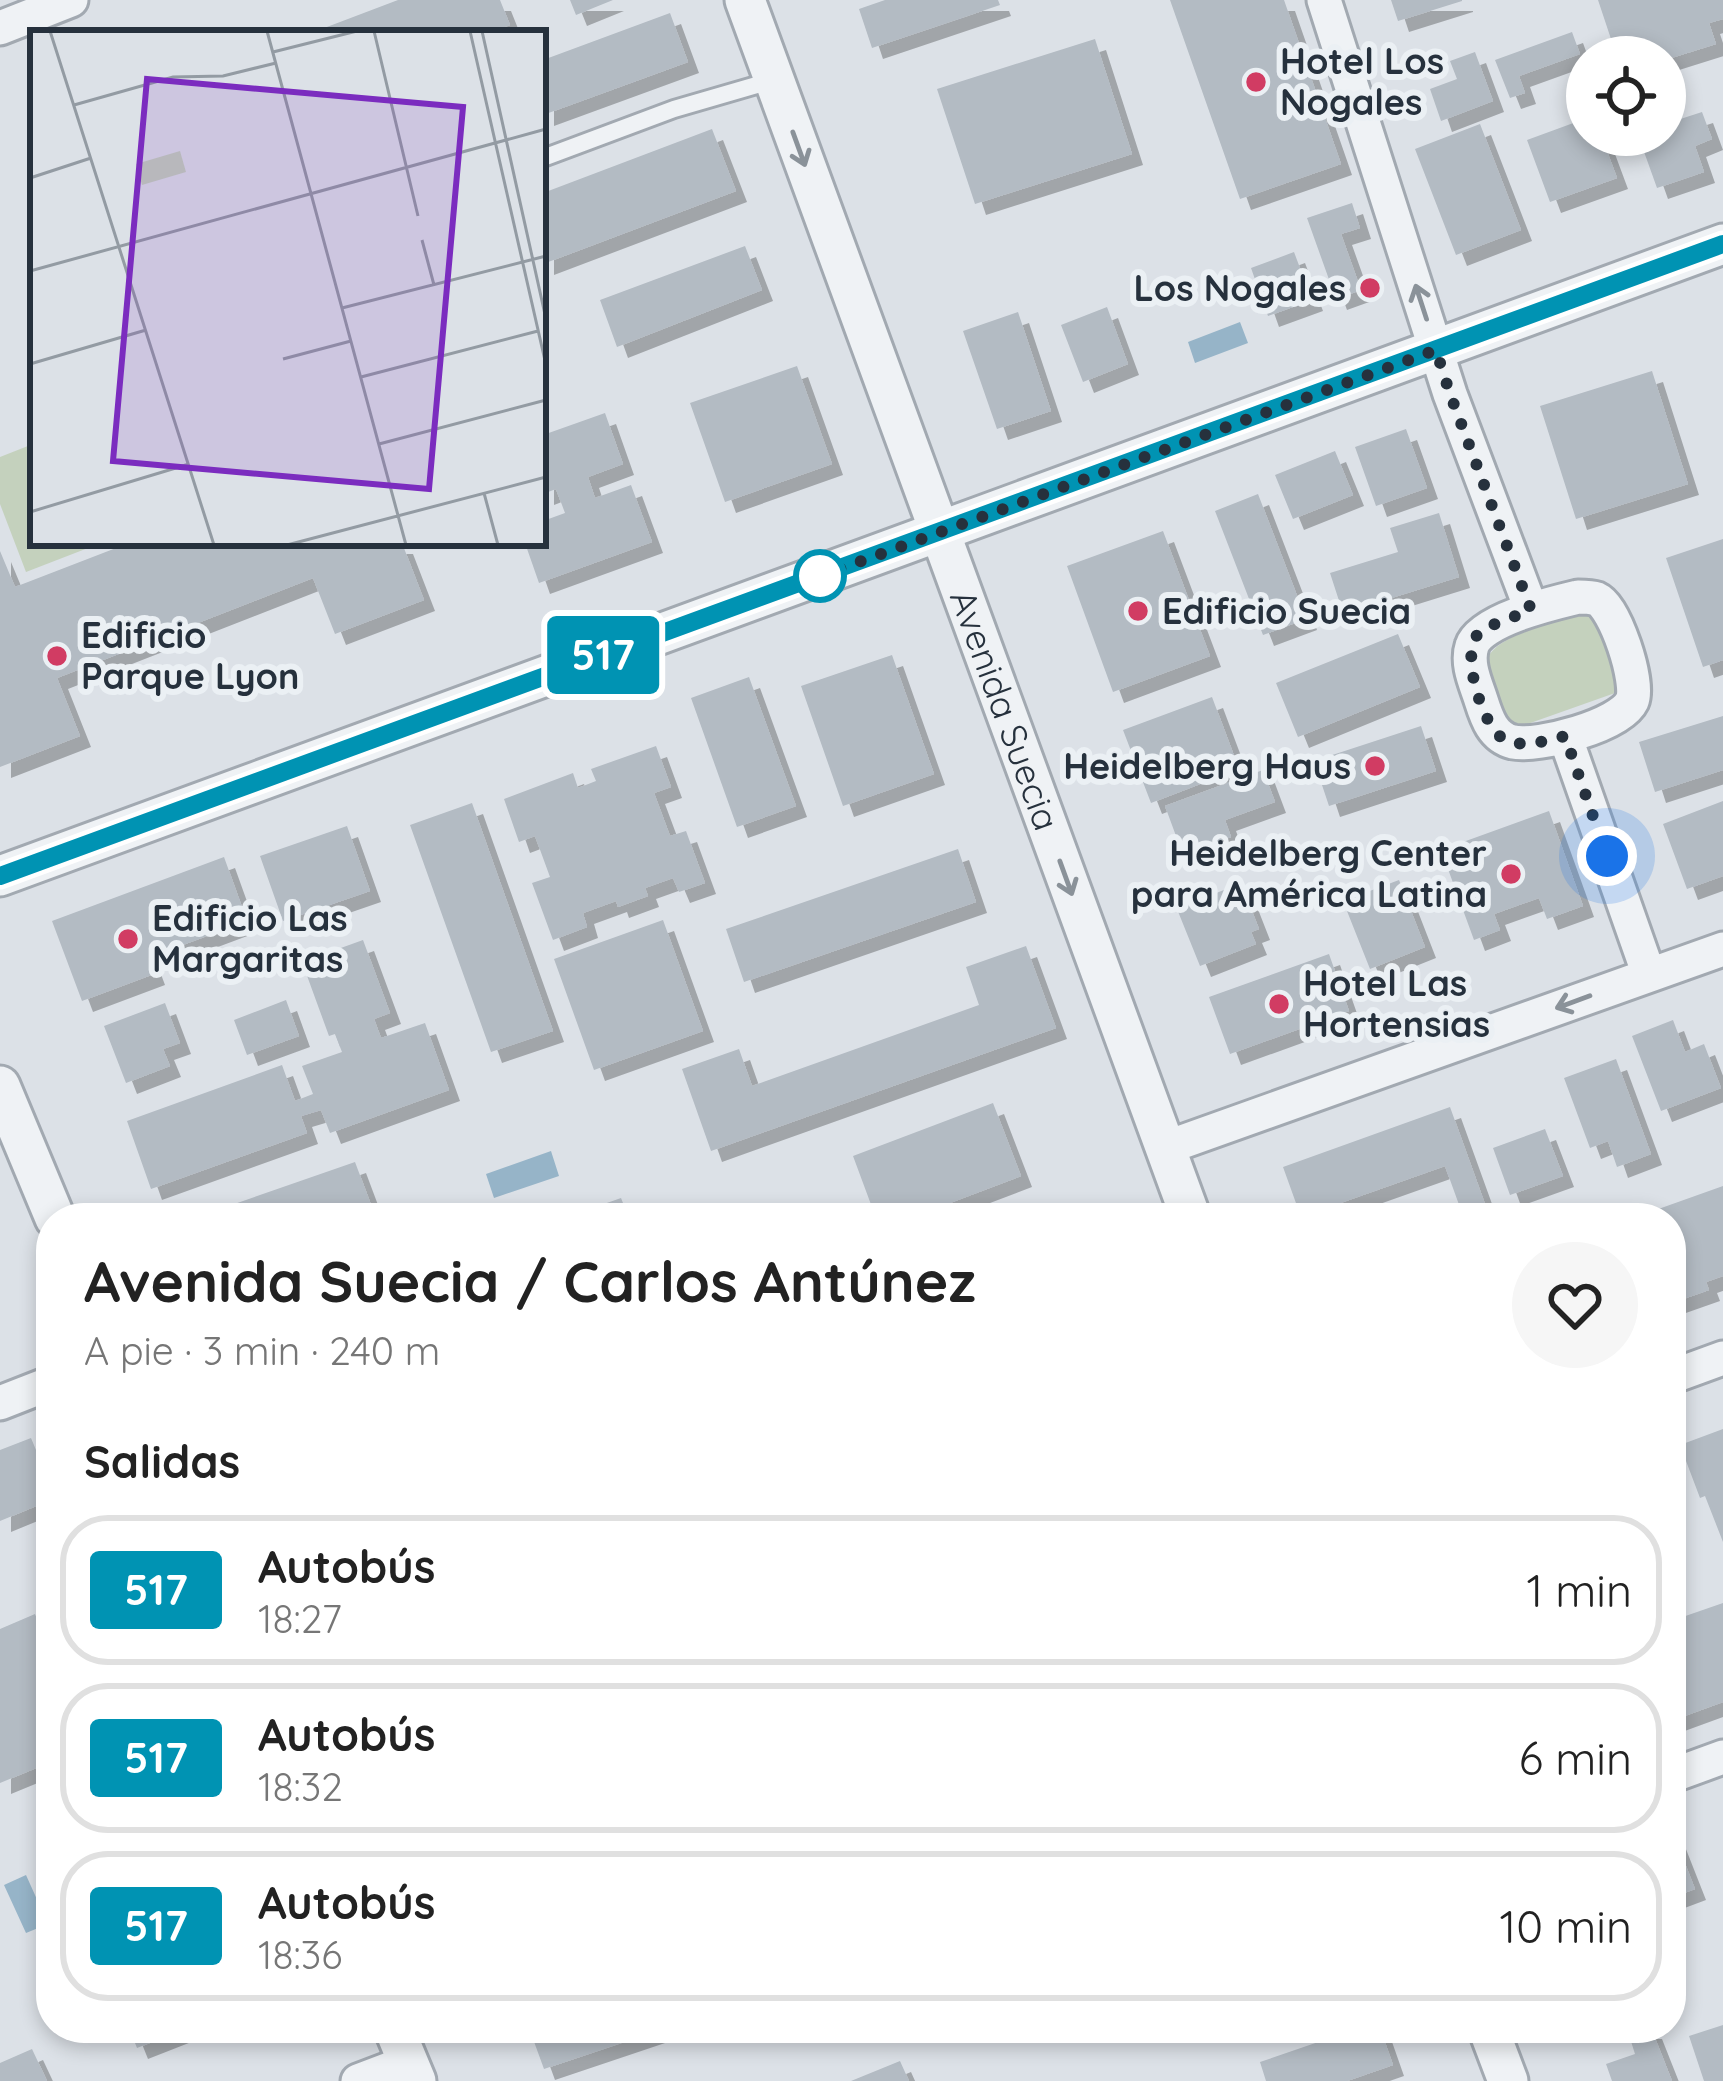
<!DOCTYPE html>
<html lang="es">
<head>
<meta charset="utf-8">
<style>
	:root { --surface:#fff; --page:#f6f6f6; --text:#222; --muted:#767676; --line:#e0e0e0 }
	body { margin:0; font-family:Quicksand,sans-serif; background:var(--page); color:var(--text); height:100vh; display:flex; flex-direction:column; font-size:45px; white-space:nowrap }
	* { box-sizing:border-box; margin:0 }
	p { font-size:39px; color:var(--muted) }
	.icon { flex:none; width:66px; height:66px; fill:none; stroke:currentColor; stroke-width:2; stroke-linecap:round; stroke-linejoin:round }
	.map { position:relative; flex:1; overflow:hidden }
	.panel { position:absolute; left:36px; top:1203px; width:1650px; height:840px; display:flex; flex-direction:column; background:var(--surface); border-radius:48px; box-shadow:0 6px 18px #0003 }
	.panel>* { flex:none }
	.badge { padding:0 24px; border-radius:9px; font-size:42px; line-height:78px }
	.fabs { position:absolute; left:1566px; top:36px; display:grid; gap:24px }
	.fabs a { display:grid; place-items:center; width:120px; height:120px; border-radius:50%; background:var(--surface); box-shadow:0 6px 18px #0003; font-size:60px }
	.you { position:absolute; width:60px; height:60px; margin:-30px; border:9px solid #fff; border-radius:50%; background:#1a73e8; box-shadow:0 0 0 18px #1a73e833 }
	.map>.badge { position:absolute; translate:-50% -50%; box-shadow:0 0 0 6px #fff }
	h2 { padding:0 48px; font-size:45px; line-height:108px }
	.round { display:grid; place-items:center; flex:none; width:126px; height:126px; border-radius:63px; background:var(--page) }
	.summary { display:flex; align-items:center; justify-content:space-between; height:204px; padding:0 48px }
	h1 { font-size:57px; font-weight:700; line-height:90px }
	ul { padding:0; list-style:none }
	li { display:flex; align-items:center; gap:36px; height:150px; margin:0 24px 18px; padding:0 24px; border:6px solid var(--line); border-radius:48px }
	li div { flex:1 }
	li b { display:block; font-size:45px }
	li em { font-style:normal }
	li .badge { min-width:132px; font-weight:700; text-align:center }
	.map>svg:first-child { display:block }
	.green { fill:#c4d1bd }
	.water { fill:#96b4c8 }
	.building { fill:#b3bbc3; filter:url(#shadow) }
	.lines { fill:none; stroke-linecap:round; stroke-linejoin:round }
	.service-casing { stroke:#a2a9b1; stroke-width:22 }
	.minor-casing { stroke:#a2a9b1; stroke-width:39 }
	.tertiary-casing { stroke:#a2a9b1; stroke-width:45 }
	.service { stroke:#eff2f5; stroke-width:16 }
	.minor { stroke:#eff2f5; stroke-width:33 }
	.tertiary { stroke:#eff2f5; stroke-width:39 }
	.oneway { stroke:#8a9299 }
	.line-casing { stroke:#fff; stroke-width:27 }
	.line { stroke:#0093b3; stroke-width:18 }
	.walk { stroke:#26313d; stroke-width:12; stroke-dasharray:0 21.6 }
	.poi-dot { fill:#d13c63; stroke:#ebf0f4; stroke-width:4.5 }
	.stop-dot { fill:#fff; stroke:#0093b3; stroke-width:6 }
	.labels { text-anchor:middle; stroke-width:12; stroke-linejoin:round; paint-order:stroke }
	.poi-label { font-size:36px; font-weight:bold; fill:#26313d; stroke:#ebf0f4; text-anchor:start }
	.street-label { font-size:36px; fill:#26313d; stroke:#ebf0f4 }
	.inset-road { fill:none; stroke:#939ba3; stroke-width:3 }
	.view { fill:#7b2cbf; fill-opacity:0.15; stroke:#7b2cbf; stroke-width:6 }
	.inset-edge { fill:none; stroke:#26313d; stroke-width:6 }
</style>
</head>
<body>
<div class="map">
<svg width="1723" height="2081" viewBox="0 0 1723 2081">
	<defs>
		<filter id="shadow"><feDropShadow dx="11" dy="11" stdDeviation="0" flood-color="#0004"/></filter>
	</defs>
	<rect width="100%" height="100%" fill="#dce1e7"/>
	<path class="green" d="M 33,444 L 33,543 L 101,543 L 26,572 L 0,504 L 0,457 Z
		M 1579,614 L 1594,616 L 1624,678 L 1615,693 L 1522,726 L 1502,718 C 1497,702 1485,678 1487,662 C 1490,636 1557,622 1579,614 Z"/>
	<path class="water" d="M 1240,322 L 1248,343 L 1195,363 L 1188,342 Z
		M 551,1151 L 559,1176 L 494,1198 L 486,1174 Z
		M 26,1875 L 48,1924 L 26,1933 L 4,1885 Z"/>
	<path class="building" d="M 398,0 L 500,0 L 510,25 L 488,33 L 311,33 Z
		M 570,0 L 613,0 L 576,15 Z
		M 885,0 L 998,0 L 1000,5 L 872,48 L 859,9 Z
		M 1170,0 L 1284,0 L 1341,164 L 1240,199 Z
		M 1391,0 L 1462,0 L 1462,1 L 1398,21 Z
		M 1598,0 L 1723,0 L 1723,19 L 1709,23 L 1716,44 L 1665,60 L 1665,57 L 1617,57 Z
		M 670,13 L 688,62 L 543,115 L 543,60 Z
		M 1572,32 L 1580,54 L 1519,76 L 1525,93 L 1510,98 L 1495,60 Z
		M 1095,39 L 1132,154 L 975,204 L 937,89 Z
		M 1475,52 L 1493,101 L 1441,121 L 1430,89 L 1457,79 L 1450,61 Z
		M 1702,112 L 1712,139 L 1695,146 L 1704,172 L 1657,188 L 1638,135 L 1665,135 L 1665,124 Z
		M 1587,118 L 1587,135 L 1601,135 L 1617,178 L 1550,202 L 1527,140 Z
		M 1480,124 L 1521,230 L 1456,255 L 1415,149 Z
		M 712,129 L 736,191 L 543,264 L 543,193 Z
		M 1352,203 L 1360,228 L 1341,234 L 1361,290 L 1336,299 L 1307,218 Z
		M 745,246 L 762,290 L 617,347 L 600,300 Z
		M 1294,252 L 1312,300 L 1268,316 L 1251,268 Z
		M 1107,307 L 1128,364 L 1083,382 L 1061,325 Z
		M 1018,312 L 1051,411 L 997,429 L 963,331 Z
		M 797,366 L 832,464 L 725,502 L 690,403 Z
		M 1652,371 L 1688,484 L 1576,519 L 1540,406 Z
		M 605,413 L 623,464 L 588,477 L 595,498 L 631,485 L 652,542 L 539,583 L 525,543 L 543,543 L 543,521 L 565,513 L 556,489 L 543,494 L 543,435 Z
		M 1406,429 L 1427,488 L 1376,506 L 1355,447 Z
		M 1335,451 L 1353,495 L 1293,519 L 1275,475 Z
		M 1258,494 L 1306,619 L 1263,635 L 1215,511 Z
		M 1439,513 L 1459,577 L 1343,613 L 1330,573 L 1398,552 L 1390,528 Z
		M 1163,531 L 1210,656 L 1113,692 L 1067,566 Z
		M 1723,539 L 1723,660 L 1703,667 L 1666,558 Z
		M 129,543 L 402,543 L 424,600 L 335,634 L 313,578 L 57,678 L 80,736 L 0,767 L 0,551 L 15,587 Z
		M 1398,634 L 1420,687 L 1298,737 L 1276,683 Z
		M 892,655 L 934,774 L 843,806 L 801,686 Z
		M 749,677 L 796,806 L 737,827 L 691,698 Z
		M 1212,697 L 1239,769 L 1151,803 L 1123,730 Z
		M 1723,716 L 1723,770 L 1655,792 L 1639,742 Z
		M 1421,726 L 1436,771 L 1329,806 L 1314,761 Z
		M 656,746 L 671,787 L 654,793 L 670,836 L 686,831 L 705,883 L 679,892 L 673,878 L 645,888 L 648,896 L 618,907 L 616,901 L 583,913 L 587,927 L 553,940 L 532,883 L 550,877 L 535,836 L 519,842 L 504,799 L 573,773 L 578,788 L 596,781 L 591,769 Z
		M 1263,770 L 1275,802 L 1225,820 L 1231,837 L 1183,855 L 1165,806 Z
		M 1723,801 L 1723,876 L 1687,889 L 1663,824 Z
		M 472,803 L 553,1031 L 491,1052 L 410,825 Z
		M 1549,811 L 1583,906 L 1547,919 L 1539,898 L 1494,914 L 1500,930 L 1474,940 L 1441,850 Z
		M 347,826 L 370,891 L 283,921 L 260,856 Z
		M 958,849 L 976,902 L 744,982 L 726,929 Z
		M 224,857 L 247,921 L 148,958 L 154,974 L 82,1001 L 52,921 Z
		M 1399,880 L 1425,947 L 1370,969 L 1343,901 Z
		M 1241,883 L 1259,929 L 1251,932 L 1256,944 L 1200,966 L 1177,909 Z
		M 663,920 L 703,1031 L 594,1070 L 554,959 Z
		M 363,940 L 390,1013 L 374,1019 L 381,1038 L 425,1023 L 449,1090 L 330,1133 L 321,1110 L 301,1116 L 307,1133 L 151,1189 L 127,1121 L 282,1065 L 295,1101 L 313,1094 L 302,1066 L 342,1052 L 335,1034 L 329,1036 L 302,962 Z
		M 1026,946 L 1056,1028 L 711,1151 L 682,1069 L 739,1049 L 752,1086 L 979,1005 L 966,967 Z
		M 1329,954 L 1349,1011 L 1230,1054 L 1209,997 Z
		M 286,1000 L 299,1036 L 247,1055 L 234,1020 Z
		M 165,1003 L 180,1043 L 163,1049 L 170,1066 L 126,1083 L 104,1026 Z
		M 1673,1020 L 1685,1052 L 1704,1044 L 1721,1088 L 1661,1111 L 1632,1036 Z
		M 1616,1059 L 1651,1154 L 1617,1167 L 1608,1141 L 1590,1148 L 1564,1078 Z
		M 993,1103 L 1021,1176 L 950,1203 L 955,1218 L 876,1218 L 853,1156 Z
		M 1450,1107 L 1485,1204 L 1462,1213 L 1445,1166 L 1301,1217 L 1283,1167 Z
		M 1545,1129 L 1563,1176 L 1510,1195 L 1493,1148 Z
		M 355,1162 L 376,1218 L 197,1218 L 197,1217 Z
		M 1723,1186 L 1723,1276 L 1706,1282 L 1709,1290 L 1672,1303 L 1671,1218 L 1636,1217 Z
		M 621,1198 L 629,1218 L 567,1218 L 567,1217 Z
		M 1723,1429 L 1723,1542 L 1705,1496 L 1700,1498 L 1680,1445 Z
		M 31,1438 L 51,1486 L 51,1500 L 0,1521 L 0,1450 Z
		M 1723,1603 L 1723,1702 L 1671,1721 L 1671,1621 Z
		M 35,1614 L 51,1653 L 51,1762 L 0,1783 L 0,1629 Z
		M 1671,1828 L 1695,1889 L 1671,1898 Z
		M 1723,2025 L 1723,2081 L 1704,2081 L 1689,2036 Z
		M 129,2028 L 188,2028 L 137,2048 Z
		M 529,2028 L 663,2028 L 663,2029 L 544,2069 Z
		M 1359,2028 L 1380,2028 L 1393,2065 L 1347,2081 L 1266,2081 L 1260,2062 Z
		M 1640,2028 L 1651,2028 L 1672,2081 L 1612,2081 L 1606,2064 L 1635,2054 L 1628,2032 Z
		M 32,2049 L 47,2081 L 0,2081 L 0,2063 Z
		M 900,2061 L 909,2081 L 851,2081 Z"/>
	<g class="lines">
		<defs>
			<path id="service" d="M 543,158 L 674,109 L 774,80"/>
			<path id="minor" d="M 1324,0 L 1450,394 L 1531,609
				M 0,28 L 71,0
				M 1578,597 C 1584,597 1591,597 1597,599 C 1615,607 1640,682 1632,701 C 1620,726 1538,747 1513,742 C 1493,737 1487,719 1481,700 C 1476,684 1466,664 1472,646 C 1480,620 1553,603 1578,597 Z
				M 1565,736 L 1649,975
				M 1165,1148 L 1723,949
				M 1671,1377 L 1723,1358
				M 0,1403 L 51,1383
				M 1671,1776 L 1723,1757
				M 358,2081 L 408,2062"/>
			<g id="tertiary">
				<path id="s1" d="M 745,0 L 1191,1218"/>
				<path d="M 0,876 L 1723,244"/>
				<path d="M 0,1086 L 55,1218"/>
				<path d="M 394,2028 L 416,2081"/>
				<path d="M 1488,2028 L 1508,2081"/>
			</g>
		</defs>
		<use href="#service" class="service-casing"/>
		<use href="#minor" class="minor-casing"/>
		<use href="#tertiary" class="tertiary-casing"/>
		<use href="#service" class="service"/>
		<use href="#minor" class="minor"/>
		<use href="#tertiary" class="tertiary"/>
	</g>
	<defs><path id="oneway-shaft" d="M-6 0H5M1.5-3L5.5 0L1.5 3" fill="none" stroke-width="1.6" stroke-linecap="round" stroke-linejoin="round" transform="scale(3)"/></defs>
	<g class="oneway">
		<use href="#oneway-shaft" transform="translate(799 149) rotate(70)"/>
		<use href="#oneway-shaft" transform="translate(1421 302) rotate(-108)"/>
		<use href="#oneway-shaft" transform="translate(1066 878) rotate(70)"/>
		<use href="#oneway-shaft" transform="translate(1573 1002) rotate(160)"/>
	</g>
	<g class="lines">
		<defs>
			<path id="line" d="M 0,876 L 1723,244"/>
		</defs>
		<use href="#line" class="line-casing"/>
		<use href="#line" class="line"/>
		<path class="walk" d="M 820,576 L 810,580 L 1436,350 L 1450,394 L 1531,610 C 1517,616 1490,624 1479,633 C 1459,651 1482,723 1501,737 C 1519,750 1545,741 1565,736 L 1607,856"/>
	</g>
	<g class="poi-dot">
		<circle cx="1256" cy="82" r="12"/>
		<circle cx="1370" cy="288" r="12"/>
		<circle cx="1138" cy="611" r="12"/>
		<circle cx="57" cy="656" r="12"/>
		<circle cx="1375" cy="766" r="12"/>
		<circle cx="1511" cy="874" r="12"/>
		<circle cx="128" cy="939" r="12"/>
		<circle cx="1279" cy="1004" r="12"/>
	</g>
	<circle class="stop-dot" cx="820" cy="576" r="24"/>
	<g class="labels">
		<g class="poi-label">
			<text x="1280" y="74">Hotel Los<tspan x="1280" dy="41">Nogales</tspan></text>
			<text x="1346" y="301" text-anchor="end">Los Nogales</text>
			<text x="1162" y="624">Edificio Suecia</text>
			<text x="81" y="648">Edificio<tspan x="81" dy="41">Parque Lyon</tspan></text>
			<text x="1351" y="779" text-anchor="end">Heidelberg Haus</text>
			<text x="1487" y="866" text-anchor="end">Heidelberg Center<tspan x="1487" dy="41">para América Latina</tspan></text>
			<text x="152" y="931">Edificio Las<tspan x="152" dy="41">Margaritas</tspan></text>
			<text x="1303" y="996">Hotel Las<tspan x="1303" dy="41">Hortensias</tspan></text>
		</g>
		<g class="street-label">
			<text dy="13" stroke="none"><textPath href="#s1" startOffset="756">Avenida Suecia</textPath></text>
		</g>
	</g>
	<g transform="translate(30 30)">
		<rect width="516" height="516" fill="#dce1e7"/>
		<path d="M 150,121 L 156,142 L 112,155 L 106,134 Z" fill="#c4d1bd"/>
		<path class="inset-road" d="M 20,1 L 184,515M 237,1 L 376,515M 344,1 L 388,186M 440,1 L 516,335M 452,1 L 516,289M 243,22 L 327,1M 44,75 L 143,47 L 193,46 L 246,33M 0,148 L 61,128M 392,210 L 404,255M 0,241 L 516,99M 312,278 L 516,226M 253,329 L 321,311M 0,334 L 116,300M 331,347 L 508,301M 349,414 L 516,370M 454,463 L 468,515M 0,482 L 159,434M 257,515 L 516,447"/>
		<path class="view" d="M 117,49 L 433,77 L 399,459 L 83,431 Z"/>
		<rect width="516" height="516" class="inset-edge"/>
	</g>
</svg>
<div class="fabs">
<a><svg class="icon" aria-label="locate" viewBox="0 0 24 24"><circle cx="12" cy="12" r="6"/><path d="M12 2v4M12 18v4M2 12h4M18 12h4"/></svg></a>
</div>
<div class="you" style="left:1607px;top:856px"></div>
<b class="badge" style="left:603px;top:655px;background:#0093b3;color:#fff">517</b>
<section class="panel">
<div class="summary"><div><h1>Avenida Suecia / Carlos Antúnez</h1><p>A pie · 3 min · 240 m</p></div><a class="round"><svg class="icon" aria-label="heart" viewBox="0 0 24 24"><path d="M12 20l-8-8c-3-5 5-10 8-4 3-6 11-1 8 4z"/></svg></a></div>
<h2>Salidas</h2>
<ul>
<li><span class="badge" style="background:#0093b3;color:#fff">517</span><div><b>Autobús</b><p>18:27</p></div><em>1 min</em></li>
<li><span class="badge" style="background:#0093b3;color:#fff">517</span><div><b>Autobús</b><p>18:32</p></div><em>6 min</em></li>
<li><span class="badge" style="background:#0093b3;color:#fff">517</span><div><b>Autobús</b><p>18:36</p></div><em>10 min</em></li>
</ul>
</section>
</div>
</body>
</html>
